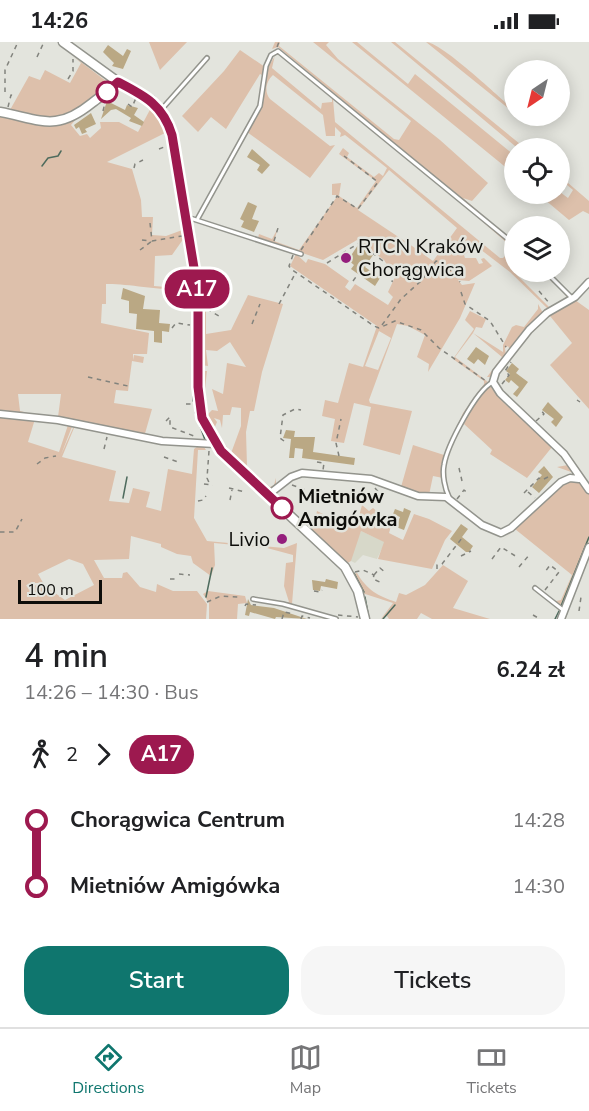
<!DOCTYPE html>
<html lang="en">
<head>
<meta charset="utf-8">
<style>
	:root { --surface:#fff; --page:#f6f6f6; --text:#202124; --muted:#757577; --line:#e0e0e0; --accent:#0f766e }
	body { margin:0; font-family:"Nunito Sans",sans-serif; background:var(--page); color:var(--text); height:100vh; display:flex; flex-direction:column; font-size:22px; white-space:nowrap }
	* { box-sizing:border-box; margin:0 }
	p { font-size:20px; color:var(--muted) }
	.icon { flex:none; width:33px; height:33px; fill:none; stroke:currentColor; stroke-width:2; stroke-linecap:round; stroke-linejoin:round }
	.map { position:relative; height:577px; overflow:hidden }
	.details { display:flex; flex-direction:column; background:var(--surface); flex:1 }
	.details>* { flex:none }
	.badge { padding:0 12px; border-radius:20px; font-size:21px; line-height:39px }
	.needle { width:39px; rotate:215deg }
	.fabs { position:absolute; left:504px; top:18px; display:grid; gap:12px }
	.fabs a { display:grid; place-items:center; width:66px; height:66px; border-radius:50%; background:var(--surface); box-shadow:0 3px 15px #0003; font-size:30px }
	.scale { position:absolute; left:18px; bottom:15px; width:84px; box-sizing:border-box; padding-left:6px; border:3px solid #0d0d0a; border-top:0; font-size:16px; line-height:21px; white-space:nowrap; color:#0d0d0a; -webkit-text-stroke:4px #e3e4dd; paint-order:stroke }
	.map>.badge { position:absolute; translate:-50% -50%; box-shadow:0 0 0 3px #fff }
	.legs { display:flex; align-items:center; gap:9px; height:66px; padding:0 24px; font-size:20px }
	.legs p { margin-inline-start:auto }
	.summary { display:flex; align-items:center; justify-content:space-between; height:102px; padding:0 24px }
	h1 { font-size:33px; font-weight:600; line-height:45px }
	.primary-button { display:flex; gap:12px; margin-top:auto; padding:12px 24px }
	.primary-button a { flex:1; height:69px; border-radius:24px; background:var(--accent); color:#fff; font-size:24px; font-weight:600; line-height:69px; text-align:center }
	.primary-button a+a { background:var(--page); color:var(--text) }
	ul { padding:0 24px; list-style:none }
	li { display:flex; align-items:center; gap:21px; height:66px; font-size:22px }
	li i { display:grid; place-items:center; width:9px; height:100%; margin:0 8px; background:currentColor }
	li i::after { content:''; width:15px; height:15px; margin:-8px; border:4px solid; border-radius:50%; background:var(--surface) }
	li p { margin-inline-start:auto }
	li:first-child i { background:linear-gradient(#0000 50%,currentColor 0) }
	li:last-child i { background:linear-gradient(currentColor 50%,#0000 0) }
	.status { display:flex; justify-content:space-between; align-items:center; height:42px; padding:0 30px; background:var(--surface); direction:ltr }
	.status svg { height:16px; fill:currentColor }
	.tabs { display:flex; justify-content:space-around; align-items:center; height:84px; border-top:2px solid var(--line); background:var(--surface); font-size:16px; color:var(--muted) }
	.tabs a { display:grid; justify-items:center; gap:3px }
	.tabs .active { color:var(--accent) }
	.map>svg:first-child { display:block }
	.built { fill:#d7d8c9 }
	.green { fill:#ddc0ab; fill-rule:evenodd }
	.lines { fill:none; stroke-linecap:round; stroke-linejoin:round }
	.stream { stroke:#4e6b5d; stroke-width:1.5 }
	.building { fill:#baa884 }
	.lane-casing { stroke:#93948d; stroke-width:6 }
	.street-casing { stroke:#93948d; stroke-width:9 }
	.secondary-casing { stroke:#93948d; stroke-width:11 }
	.path { stroke:#82837d; stroke-width:1.5; stroke-dasharray:4.5 4.5; stroke-linecap:butt }
	.lane { stroke:#fff; stroke-width:3 }
	.street { stroke:#fff; stroke-width:6 }
	.secondary { stroke:#fff; stroke-width:8 }
	.line-1-casing { stroke:#fff; stroke-width:14 }
	.line-1 { stroke:#9d194f; stroke-width:9 }
	.stop-1-dot { fill:#fff; stroke:#9d194f; stroke-width:3 }
	.poi-dot { fill:#941e7c; stroke:#e3e4dd; stroke-width:2 }
	.labels { text-anchor:middle; stroke-width:5; stroke-linejoin:round; paint-order:stroke }
	.poi-label { font-size:20px; fill:#0d0d0a; stroke:#e3e4dd; text-anchor:start }
	.stop-label { font-size:20px; font-weight:bold; fill:#0d0d0a; stroke:#e3e4dd; text-anchor:start }
</style>
</head>
<body>
<div class="status"><b>14:26</b><svg viewBox="0 0 49 12"><path d="M0 12V9h3v3zM5 12V6h3v6zM10 12V3h3v9zM15 12V0h3v12zM26 1h20v11H26zM47 4h2v5h-2z"/></svg></div>
<div class="map">
<svg width="589" height="577" viewBox="0 0 589 577">
	<rect width="100%" height="100%" fill="#e3e4dd"/>
	<path class="built" d="M 361,489 L 385,500 L 377,517 L 363,513 L 355,521 L 349,518 Z"/>
	<path class="green" d="M 149,0 L 187,0 L 160,28 Z
		M 275,0 L 280,0 L 279,4 L 394,97 L 399,98 L 411,79 L 313,0 L 329,0 L 326,3 L 338,17 L 440,98 L 488,141 L 472,159 L 463,156 L 514,200 L 278,5 L 272,7 Z
		M 352,0 L 357,0 L 408,42 L 415,32 L 514,113 L 514,132 Z
		M 391,0 L 395,0 L 525,106 L 515,104 Z
		M 426,0 C 441,0 499,55 514,68 L 514,71 Z
		M 240,8 L 265,25 L 264,34 L 260,32 L 226,87 L 211,75 L 198,90 L 182,74 L 224,29 Z
		M 277,11 L 282,12 L 514,203 L 514,230 L 550,266 L 567,255 L 555,241 L 551,240 L 555,240 L 568,254 L 568,256 L 548,267 L 510,230 L 476,204 L 464,213 L 465,216 L 476,216 L 479,222 L 483,221 L 481,217 L 484,216 L 492,224 L 469,239 L 458,238 L 462,243 L 475,241 L 460,276 L 428,330 L 429,322 L 417,315 L 425,293 L 408,284 L 397,282 L 369,358 L 370,361 L 412,369 L 400,413 L 363,403 L 371,365 L 354,361 L 344,401 L 331,399 L 335,377 L 322,374 L 325,358 L 338,361 L 349,321 L 363,325 L 377,284 L 290,224 L 296,212 L 306,221 L 308,217 L 325,222 L 349,239 L 345,245 L 350,249 L 355,242 L 388,263 L 393,255 L 388,250 L 395,235 L 384,218 L 357,198 L 323,218 L 258,196 L 259,192 L 272,197 L 278,186 L 274,199 L 299,208 L 336,156 L 336,153 L 332,153 L 332,142 L 341,141 L 339,154 L 357,166 L 376,139 L 339,112 L 343,106 L 349,111 L 347,115 L 374,135 L 379,131 L 383,134 L 387,126 L 345,93 L 340,95 L 341,91 L 335,85 L 335,94 L 326,94 L 323,73 L 273,33 C 266,39 264,50 270,57 L 330,104 L 335,103 L 310,136 L 247,90 L 262,60 L 268,25 ZM 275,13 L 281,13 L 332,55 L 332,60 L 322,61 L 321,67 L 272,26 ZM 333,57 L 409,116 L 513,206 L 503,216 L 500,216 L 335,80 ZM 389,128 L 457,186 L 433,219 L 423,212 L 422,208 L 418,208 L 358,168 ZM 379,289 L 391,296 L 378,328 L 365,324 Z
		M 73,14 L 106,39 L 107,44 C 68,81 61,79 10,68 L 29,34 L 40,38 L 45,28 L 70,41 L 81,21 Z
		M 148,60 C 163,70 167,86 171,103 L 165,91 L 107,120 L 132,127 L 141,158 L 142,175 L 153,175 L 152,193 L 166,194 L 185,187 L 187,207 L 184,196 L 172,213 L 155,214 L 154,244 L 191,247 L 187,212 L 195,246 C 179,252 128,241 106,242 L 106,262 L 102,262 L 101,281 L 149,291 L 147,312 L 133,312 L 133,318 L 134,313 L 144,315 L 143,321 L 132,319 L 128,349 L 116,348 L 114,361 L 152,367 L 144,395 L 61,377 L 58,375 L 61,352 L 18,352 L 20,369 L 40,374 L 0,371 L 0,72 L 55,82 L 76,77 L 71,83 L 80,94 L 87,92 L 90,96 L 101,86 L 100,80 L 119,80 L 138,90 L 152,64 Z
		M 560,134 L 589,159 L 589,172 L 583,169 L 569,178 L 538,152 L 560,150 L 568,156 L 573,148 L 560,137 Z
		M 248,253 L 283,262 L 262,330 L 254,369 L 250,369 L 246,390 L 247,424 L 270,445 L 274,443 L 276,436 L 276,443 L 267,449 L 265,447 L 266,444 L 262,444 L 230,414 L 241,384 L 241,366 L 232,365 L 230,373 L 223,373 L 222,386 L 220,378 L 214,376 L 217,380 L 214,387 L 230,409 L 227,411 L 206,380 L 200,329 L 207,329 L 205,347 L 208,372 L 212,368 L 218,369 L 212,347 L 223,352 L 227,321 L 246,325 L 230,300 L 217,309 L 206,308 L 208,324 L 201,323 L 201,274 L 206,269 L 206,292 L 231,288 Z
		M 575,258 L 589,268 L 589,367 L 550,323 L 572,301 L 550,274 L 539,282 L 542,277 Z
		M 538,262 L 543,271 L 510,308 L 508,304 L 505,306 L 506,314 L 491,335 L 487,335 L 502,315 L 473,291 L 455,315 L 488,340 C 471,362 441,409 443,436 L 433,434 L 429,453 L 357,434 L 371,434 L 401,445 L 413,403 L 444,413 L 463,371 L 484,342 L 484,339 L 453,317 L 474,287 L 465,278 L 470,269 L 486,277 L 482,286 L 476,285 L 473,291 L 503,310 L 503,303 L 512,285 L 516,283 L 524,285 L 538,267 Z
		M 490,344 C 513,377 554,395 574,431 L 557,425 L 568,423 L 552,405 L 527,436 L 490,412 L 492,408 L 464,382 L 460,390 L 473,363 Z
		M 0,373 L 63,380 L 35,377 L 28,400 L 59,410 L 68,383 L 73,382 L 61,413 L 73,386 L 76,383 L 81,384 L 82,386 L 74,386 L 62,415 L 116,429 L 109,459 L 129,461 L 133,446 L 150,450 L 146,465 L 161,469 L 168,427 L 192,432 L 194,407 L 198,404 L 204,405 L 206,408 L 198,408 L 194,476 L 207,499 L 284,506 L 297,501 L 292,562 L 284,560 L 289,560 L 284,544 L 286,521 L 293,520 L 293,513 L 267,506 L 214,501 L 215,523 L 211,534 L 193,521 L 191,514 L 177,512 L 161,505 L 161,502 L 131,494 L 129,517 L 94,518 L 104,536 L 122,536 L 123,531 L 127,530 L 140,545 L 156,550 L 157,542 L 173,549 L 197,549 L 207,562 L 206,577 L 0,577 ZM 69,517 L 83,522 L 94,543 L 65,558 L 45,544 L 38,532 Z
		M 566,438 L 579,439 L 589,451 L 589,498 L 563,566 L 543,552 L 556,559 L 561,558 L 572,533 L 515,487 L 501,500 Z
		M 362,463 L 369,469 L 373,466 L 380,472 L 374,476 L 391,484 L 389,491 L 403,498 L 414,472 L 429,477 L 452,489 L 445,498 L 432,527 L 378,517 L 384,500 L 361,489 L 351,519 L 346,522 L 308,486 L 310,477 L 315,478 L 317,469 L 331,476 L 337,474 L 357,482 Z
		M 443,523 L 468,539 L 453,566 L 490,577 L 432,577 L 421,571 L 417,577 L 389,577 L 387,574 L 381,577 L 393,561 L 362,551 L 353,532 L 357,531 C 367,548 378,554 396,560 L 399,551 L 406,553 L 425,543 Z
		M 208,549 L 245,554 L 247,561 L 238,562 L 237,577 L 209,577 L 209,561 L 203,552 Z"/>
	<g class="lines">
		<path class="stream" d="M 42,124 L 48,116 L 58,114 L 61,109
			M 196,203 L 197,214
			M 198,220 L 203,262
			M 194,267 L 194,275
			M 203,277 L 203,293
			M 193,283 L 193,310
			M 193,315 L 193,321
			M 203,322 L 203,298
			M 202,342 L 203,329
			M 193,359 L 193,326
			M 195,370 L 205,398
			M 231,413 L 264,443
			M 266,445 L 269,448
			M 276,455 L 304,481
			M 123,456 L 127,435
			M 308,485 L 347,521
			M 354,531 L 364,550
			M 206,555 L 212,526
			M 365,555 L 369,577
			M 561,564 L 589,495
			M 383,577 L 395,563
			M 555,577 L 559,569
			M 564,577 L 567,571"/>
	</g>
	<path class="building" d="M 108,3 L 123,14 L 127,7 L 131,9 L 123,27 L 112,24 L 114,21 L 103,10 Z
		M 107,59 L 125,68 L 127,63 L 138,66 L 134,73 L 144,80 L 142,84 L 129,79 L 131,76 L 116,67 L 111,68 L 101,77 Z
		M 91,71 L 96,82 L 85,87 L 87,90 L 82,92 L 79,85 L 76,87 L 74,83 Z
		M 252,107 L 270,123 L 262,132 L 257,128 L 260,123 L 247,115 Z
		M 248,160 L 257,164 L 252,177 L 259,179 L 254,190 L 241,185 L 244,179 L 240,177 Z
		M 358,203 L 373,213 L 365,225 L 380,236 L 375,244 L 351,227 L 354,223 L 348,218 Z
		M 123,246 L 145,254 L 143,267 L 160,268 L 159,281 L 170,282 L 169,290 L 162,289 L 162,301 L 154,300 L 154,289 L 136,287 L 137,272 L 129,271 L 129,259 L 121,257 Z
		M 476,305 L 489,314 L 485,323 L 478,317 L 474,322 L 467,317 Z
		M 512,321 L 519,327 L 516,331 L 528,340 L 517,355 L 513,352 L 519,345 L 511,338 L 509,341 L 505,338 L 510,332 L 506,329 Z
		M 548,360 L 563,375 L 556,385 L 551,380 L 554,377 L 542,368 Z
		M 286,388 L 295,389 L 294,395 L 315,395 L 313,410 L 355,416 L 354,423 L 302,416 L 303,407 L 295,406 L 294,416 L 289,416 L 291,397 L 283,396 Z
		M 544,424 L 553,435 L 539,451 L 532,445 L 542,433 L 538,430 Z
		M 404,466 L 411,469 L 404,488 L 396,485 L 400,475 L 393,472 L 395,467 L 403,470 Z
		M 461,482 L 468,487 L 462,495 L 473,504 L 469,510 L 466,510 L 450,497 Z
		M 326,537 L 338,540 L 337,547 L 321,544 L 320,549 L 313,548 L 312,538 L 325,540 Z
		M 248,557 L 251,563 L 274,566 L 307,577 L 276,575 L 275,577 L 250,570 L 249,574 L 245,573 Z"/>
	<g class="lines">
		<defs>
			<path id="lane" d="M 161,68 L 207,16
				M 187,175 L 301,212
				M 198,176 L 260,64 L 266,24 L 271,13 L 278,9 L 514,202
				M 546,230 L 571,255
				M 449,455 C 445,447 442,433 444,423 C 447,404 476,348 493,340
				M 535,546 L 563,568
				M 253,557 L 283,562 L 336,577"/>
			<path id="street" d="M 589,240 L 575,255 L 547,271 L 529,288 L 496,330 L 493,340 L 500,351 L 564,412 L 589,448
				M 0,372 L 58,378 L 162,399 L 215,402
				M 268,453 L 291,435 L 302,431 L 371,437 L 418,454 L 446,455 L 482,483 L 501,491 L 511,486 L 561,440 L 570,436 L 579,437
				M 561,577 L 589,505"/>
			<path id="secondary" d="M 63,0 L 114,37 L 151,58 L 165,75 L 172,93 L 198,253 L 198,344 L 204,382 L 226,414 L 345,525 L 358,549 L 365,577
				M 0,70 C 42,78 56,90 92,61 C 101,54 111,48 118,40"/>
		</defs>
		<use href="#lane" class="lane-casing"/>
		<use href="#street" class="street-casing"/>
		<use href="#secondary" class="secondary-casing"/>
		<path class="path" d="M 277,5 L 279,0
			M 37,15 L 44,0
			M 68,37 L 73,29 L 73,17
			M 5,50 L 5,28 L 18,0
			M 128,62 L 132,65 L 136,56
			M 8,65 L 11,53 L 16,55
			M 103,69 L 105,61
			M 159,107 L 167,104
			M 134,126 L 135,122 L 143,118
			M 150,181 L 152,199 L 182,194
			M 142,198 L 151,199
			M 274,199 L 278,186
			M 140,208 L 152,199
			M 301,208 L 337,154 L 358,167 L 378,140 L 344,114
			M 293,213 L 289,224 L 291,227 L 374,284 L 379,286 L 395,279 L 421,288 L 439,306 L 486,339
			M 327,221 L 359,201 L 383,219 L 393,235 L 392,240
			M 353,239 L 358,232
			M 539,249 L 550,262
			M 461,250 L 465,262 L 490,279 L 506,305
			M 185,258 L 192,254
			M 279,262 L 295,232
			M 207,267 L 219,274
			M 252,282 L 260,262
			M 382,283 L 401,257 L 422,238 L 436,219 L 444,220 L 460,240
			M 172,286 L 176,281 L 190,283
			M 88,335 L 128,344
			M 502,342 L 509,333 L 505,329 L 511,320
			M 577,358 L 580,360
			M 186,362 L 195,362
			M 166,379 L 170,375 L 170,385 L 194,394
			M 536,379 L 544,372 L 541,368
			M 284,399 L 280,396 L 283,373 L 295,367 L 301,368
			M 104,407 L 107,395
			M 209,409 L 207,436 L 210,443
			M 339,414 L 336,401 L 341,377
			M 164,415 L 178,420
			M 317,420 L 324,421 L 323,428
			M 37,422 L 45,416 L 56,414
			M 459,426 L 462,439
			M 204,442 L 213,443
			M 292,443 L 311,450 L 310,458
			M 229,446 L 245,450
			M 375,446 L 380,452
			M 528,450 L 535,456
			M 524,451 L 539,436 L 542,438 L 550,434
			M 457,457 L 464,448 L 469,452
			M 230,458 L 232,448
			M 198,459 L 203,458 L 206,454
			M 0,490 L 15,490 L 22,477
			M 461,514 L 471,509
			M 492,517 L 501,505 L 517,515
			M 519,525 L 530,512
			M 437,527 L 437,523 L 442,522 L 462,496
			M 355,530 L 363,528 L 374,533 L 373,537 L 382,541
			M 179,532 L 190,533
			M 374,533 L 380,526 L 386,531
			M 170,537 L 175,537
			M 545,548 L 559,530 L 550,523 L 545,530
			M 314,549 L 321,550 L 322,548
			M 207,560 L 221,554 L 239,555
			M 245,564 L 246,562 L 256,563
			M 579,569 L 581,555
			M 338,573 L 358,575
			M 533,573 L 540,577
			M 282,577 L 284,570 L 294,572
			M 301,577 L 302,574 L 310,576"/>
		<use href="#lane" class="lane"/>
		<use href="#street" class="street"/>
		<use href="#secondary" class="secondary"/>
	</g>
	<g class="lines">
		<defs>
			<path id="line-1" d="M 107,50 L 118,40 C 145,54 163,63 172,93 L 198,250 L 198,345 L 202,376 L 221,409 L 282,466"/>
		</defs>
		<use href="#line-1" class="line-1-casing"/>
		<use href="#line-1" class="line-1"/>
	</g>
	<g class="stop-1-dot">
		<circle cx="107" cy="50" r="10"/>
		<circle cx="282" cy="466" r="10"/>
	</g>
	<g class="poi-dot">
		<circle cx="346" cy="216" r="6"/>
		<circle cx="282" cy="497" r="6"/>
	</g>
	<g class="labels">
		<g class="poi-label">
			<text x="358" y="211">RTCN Kraków<tspan x="358" dy="23">Chorągwica</tspan></text>
			<text x="270" y="504" text-anchor="end">Livio</text>
		</g>
		<g class="stop-label">
			<text x="298" y="461">Mietniów<tspan x="298" dy="23">Amigówka</tspan></text>
		</g>
	</g>
</svg>
<div class="fabs">
<a><svg class="needle" viewBox="-14 -14 28 28"><path d="M0-13l5 13h-10z" fill="#e53935"/><path d="M0 13l5-13h-10z" fill="#757577"/></svg></a>
<a><svg class="icon" aria-label="locate" viewBox="0 0 24 24"><circle cx="12" cy="12" r="6"/><path d="M12 2v4M12 18v4M2 12h4M18 12h4"/></svg></a>
<a><svg class="icon" aria-label="layers" viewBox="0 0 24 24"><path d="M12 4l9 5-9 5-9-5zM3 14l9 5 9-5"/></svg></a>
</div>
<div class="scale">100 m</div>
<b class="badge" style="left:197px;top:247px;background:#9d194f;color:#fff">A17</b>
</div>
<section class="details">
<div class="summary"><div><h1>4 min</h1><p>14:26 – 14:30 · Bus</p></div><b>6.24 zł</b></div>
<div class="legs"><svg class="icon" aria-label="walk" viewBox="0 0 24 24"><circle cx="13" cy="4" r="2"/><path d="M13 8l-2 6 4 7M11 14l-3 7M7 12l3-4h3l4 4"/></svg>2<svg class="icon" aria-label="forward" viewBox="0 0 24 24"><path d="M9 5l7 7-7 7"/></svg><b class="badge" style="background:#9d194f;color:#fff">A17</b></div>
<ul>
<li><i style="color:#9d194f"></i><b>Chorągwica Centrum</b><p>14:28</p></li>
<li><i style="color:#9d194f"></i><b>Mietniów Amigówka</b><p>14:30</p></li>
</ul>
<div class="primary-button"><a>Start</a><a>Tickets</a></div>
</section>
<nav class="tabs">
<a class="active"><svg class="icon" aria-label="directions" viewBox="0 0 24 24"><path d="M12 3l9 9-9 9-9-9zM9 14v-3h6M13 9l2 2-2 2"/></svg>Directions</a>
<a><svg class="icon" aria-label="map" viewBox="0 0 24 24"><path d="M3 6l6-2 6 2 6-2v14l-6 2-6-2-6 2zM9 4v14M15 6v14"/></svg>Map</a>
<a><svg class="icon" aria-label="tickets" viewBox="0 0 24 24"><path d="M3 7h18v10H3zM15 7v10"/></svg>Tickets</a>
</nav>
</body>
</html>
